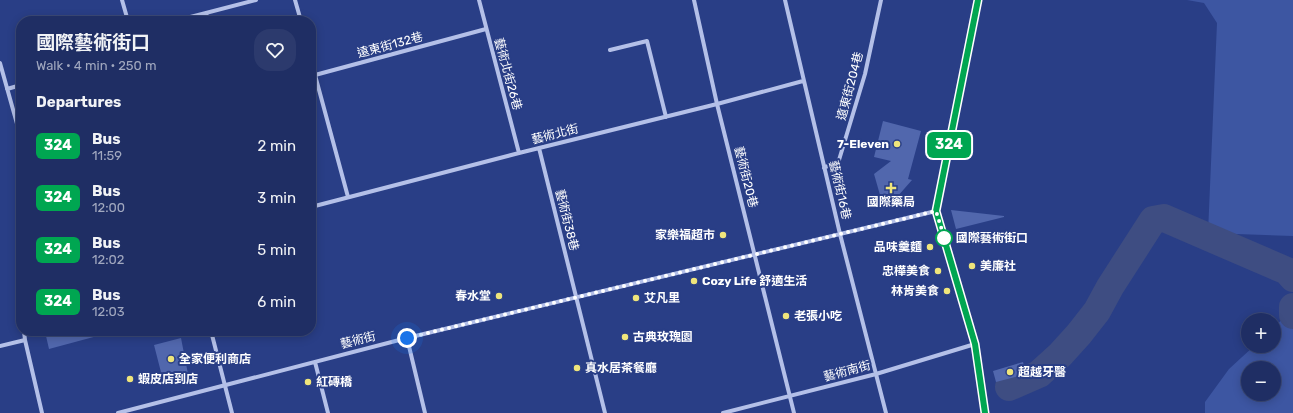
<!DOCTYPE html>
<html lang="en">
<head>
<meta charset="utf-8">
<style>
	:root { --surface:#1f2e64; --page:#2c3a6d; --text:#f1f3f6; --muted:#a1a8bf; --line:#3c4a78 }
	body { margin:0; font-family:Rubik,"Noto Sans TC",sans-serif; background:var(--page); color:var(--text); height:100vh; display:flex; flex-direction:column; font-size:15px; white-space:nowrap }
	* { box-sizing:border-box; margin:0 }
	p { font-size:13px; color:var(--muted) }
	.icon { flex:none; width:22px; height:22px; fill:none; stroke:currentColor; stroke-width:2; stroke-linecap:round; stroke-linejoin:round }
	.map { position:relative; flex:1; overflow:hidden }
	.sheet { position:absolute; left:16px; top:16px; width:300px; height:320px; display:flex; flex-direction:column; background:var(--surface); border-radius:16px; box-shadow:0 2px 10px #0003,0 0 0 1px var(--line) }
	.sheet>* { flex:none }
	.badge { padding:0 8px; border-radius:6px; font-size:14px; line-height:26px }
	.controls { position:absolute; left:1241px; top:313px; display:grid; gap:8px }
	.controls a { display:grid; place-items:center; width:40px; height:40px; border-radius:50%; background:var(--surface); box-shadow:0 2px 10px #0003,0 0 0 1px var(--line); font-size:20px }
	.you { position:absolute; width:20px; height:20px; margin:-10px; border:3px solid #fff; border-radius:50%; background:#1a73e8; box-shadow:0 0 0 6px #1a73e833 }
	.map>.badge { position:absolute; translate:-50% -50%; box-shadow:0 0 0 2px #fff }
	h2 { padding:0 20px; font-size:15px; line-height:36px }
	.round { display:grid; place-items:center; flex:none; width:42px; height:42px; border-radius:16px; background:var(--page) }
	.overview { display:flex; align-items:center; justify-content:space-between; height:68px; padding:0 20px }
	h1 { font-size:19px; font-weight:700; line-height:30px }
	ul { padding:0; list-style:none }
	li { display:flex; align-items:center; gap:12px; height:52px; padding:0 20px }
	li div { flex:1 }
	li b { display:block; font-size:15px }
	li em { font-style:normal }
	li .badge { min-width:44px; font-weight:700; text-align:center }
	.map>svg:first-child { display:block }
	.green { fill:#3d56a2; fill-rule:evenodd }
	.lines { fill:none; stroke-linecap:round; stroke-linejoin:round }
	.river { stroke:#3e4d82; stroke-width:28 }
	.building { fill:#5167ad }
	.street { stroke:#b4c0e8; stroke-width:4 }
	.line-casing { stroke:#fff; stroke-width:9 }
	.line { stroke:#00a651; stroke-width:6 }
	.walk { stroke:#fff; stroke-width:4; stroke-dasharray:0 7.2 }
	.poi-dot { fill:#efe57b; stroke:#293e86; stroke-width:1.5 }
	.stop-dot { fill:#fff; stroke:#00a651; stroke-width:2 }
	.labels { text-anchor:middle; stroke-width:4; stroke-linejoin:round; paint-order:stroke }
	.street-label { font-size:12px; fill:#fff; stroke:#293e86 }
	.poi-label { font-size:12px; font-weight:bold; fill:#fff; stroke:#293e86; text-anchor:start }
	.stop-label { font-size:12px; font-weight:bold; fill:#fff; stroke:#293e86; text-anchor:start }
</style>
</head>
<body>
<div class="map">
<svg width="1293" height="413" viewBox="0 0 1293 413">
	<rect width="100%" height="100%" fill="#293e86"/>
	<path class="green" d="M 1187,0 L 1293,0 L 1293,236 L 1208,233 L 1217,23 L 1204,3 Z
		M 1293,310 L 1293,413 L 1205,413 L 1205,402 L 1229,369 L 1254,346 L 1274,346 L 1274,327 ZM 1248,368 L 1274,368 L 1274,394 L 1248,394 Z"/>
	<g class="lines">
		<path class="river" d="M 1293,307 L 1293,315
			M 1009,387 L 1039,374 L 1060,355 L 1079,334 L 1097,311 L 1110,287 L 1153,220 L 1164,218 L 1287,271 L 1293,278"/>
	</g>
	<path class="building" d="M 883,121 L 921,131 L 908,179 L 912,180 L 897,197 L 882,202 L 874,174 L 891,161 L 874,157 Z
		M 951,210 L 1004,216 L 1004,217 L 956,229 Z
		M 55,331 L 100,331 L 101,335 L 49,349 L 46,336 L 56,334 Z
		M 181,338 L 188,374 L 163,380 L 154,345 Z
		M 1023,362 L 1026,374 L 996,382 L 993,371 Z"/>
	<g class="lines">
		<path class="street" d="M 122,0 L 128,21
			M 295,0 L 301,21
			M 479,0 L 519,153
			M 694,0 L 717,104 L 794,413
			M 785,0 L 840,234 L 886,413
			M 978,0 L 936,211 L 975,344 L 985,413
			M 206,13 L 208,21
			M 175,21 L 256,0
			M 610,50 L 647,41 L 666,117
			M 311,59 L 315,75 L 486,29
			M 0,63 L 21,138
			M 315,75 L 348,197
			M 7,89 L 21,85
			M 539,148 L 605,413
			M 824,168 L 839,160 L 865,74 L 881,0
			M 311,207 L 519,153 L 717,104 L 803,81
			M 24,331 L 25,340 L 42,413
			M 211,331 L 232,413
			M 407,338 L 425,413
			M 0,346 L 25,340
			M 315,362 L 328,413
			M 118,413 L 407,338 L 936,211
			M 723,413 L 876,374 L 975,344"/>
	</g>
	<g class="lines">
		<defs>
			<path id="line" d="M 978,0 L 936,211 L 975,344 L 985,413"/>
		</defs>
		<use href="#line" class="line-casing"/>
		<use href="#line" class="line"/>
		<path class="walk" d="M 407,338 L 936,211 L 945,240 L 944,238"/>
	</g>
	<g class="poi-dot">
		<circle cx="897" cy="144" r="4"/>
		<path d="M889 182h4v4h4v4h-4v4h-4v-4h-4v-4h4z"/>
		<circle cx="723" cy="235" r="4"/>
		<circle cx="930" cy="247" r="4"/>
		<circle cx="972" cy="266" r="4"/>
		<circle cx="938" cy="271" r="4"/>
		<circle cx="694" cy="281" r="4"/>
		<circle cx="947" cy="291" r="4"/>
		<circle cx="499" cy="296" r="4"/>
		<circle cx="636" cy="298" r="4"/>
		<circle cx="786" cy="316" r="4"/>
		<circle cx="625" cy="337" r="4"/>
		<circle cx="171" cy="359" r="4"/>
		<circle cx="577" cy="368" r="4"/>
		<circle cx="1010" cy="372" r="4"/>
		<circle cx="130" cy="379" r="4"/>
		<circle cx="308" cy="382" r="4"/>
	</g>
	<circle class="stop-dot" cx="944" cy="238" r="8"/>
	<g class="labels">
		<g class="street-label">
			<text transform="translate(390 45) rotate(-15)" y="4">遠東街132巷</text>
			<text transform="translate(508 74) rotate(75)" y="4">藝術北街26巷</text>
			<text transform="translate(850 86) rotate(-75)" y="4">遠東街204巷</text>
			<text transform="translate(555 134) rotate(-14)" y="4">藝術北街</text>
			<text transform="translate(746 177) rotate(76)" y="4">藝術街20巷</text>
			<text transform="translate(840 190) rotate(77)" y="4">藝術街16巷</text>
			<text transform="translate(567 220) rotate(76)" y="4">藝術街38巷</text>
			<text transform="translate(358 340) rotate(-14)" y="4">藝術街</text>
			<text transform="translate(847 371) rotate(-15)" y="4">藝術南街</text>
		</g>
		<g class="poi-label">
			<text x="889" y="148" text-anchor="end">7-Eleven</text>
			<text x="891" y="206" text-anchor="middle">國際藥局</text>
			<text x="715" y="239" text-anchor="end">家樂福超市</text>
			<text x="922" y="251" text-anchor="end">品味羹麵</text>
			<text x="980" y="270">美廉社</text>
			<text x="930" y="275" text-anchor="end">忠樺美食</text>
			<text x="702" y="285">Cozy Life 舒適生活</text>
			<text x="939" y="295" text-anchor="end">林肯美食</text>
			<text x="491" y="300" text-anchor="end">春水堂</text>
			<text x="644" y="302">艾凡里</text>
			<text x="794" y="320">老張小吃</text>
			<text x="633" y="341">古典玫瑰園</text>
			<text x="179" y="363">全家便利商店</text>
			<text x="585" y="372">真水居茶餐廳</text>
			<text x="1018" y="376">超越牙醫</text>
			<text x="138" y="383">蝦皮店到店</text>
			<text x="316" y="386">紅磚橋</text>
		</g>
		<g class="stop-label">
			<text x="956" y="242">國際藝術街口</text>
		</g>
	</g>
</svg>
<div class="controls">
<a>+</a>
<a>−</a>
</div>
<div class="you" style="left:407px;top:338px"></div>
<b class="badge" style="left:949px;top:145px;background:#00a651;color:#fff">324</b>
<section class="sheet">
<div class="overview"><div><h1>國際藝術街口</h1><p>Walk · 4 min · 250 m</p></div><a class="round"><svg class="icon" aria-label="heart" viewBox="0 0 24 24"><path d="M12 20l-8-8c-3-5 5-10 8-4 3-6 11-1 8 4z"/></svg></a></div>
<h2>Departures</h2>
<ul>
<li><span class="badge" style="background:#00a651;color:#fff">324</span><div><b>Bus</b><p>11:59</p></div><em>2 min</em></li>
<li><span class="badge" style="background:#00a651;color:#fff">324</span><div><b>Bus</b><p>12:00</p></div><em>3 min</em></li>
<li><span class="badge" style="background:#00a651;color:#fff">324</span><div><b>Bus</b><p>12:02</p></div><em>5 min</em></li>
<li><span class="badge" style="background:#00a651;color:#fff">324</span><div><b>Bus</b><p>12:03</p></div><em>6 min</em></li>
</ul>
</section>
</div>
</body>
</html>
